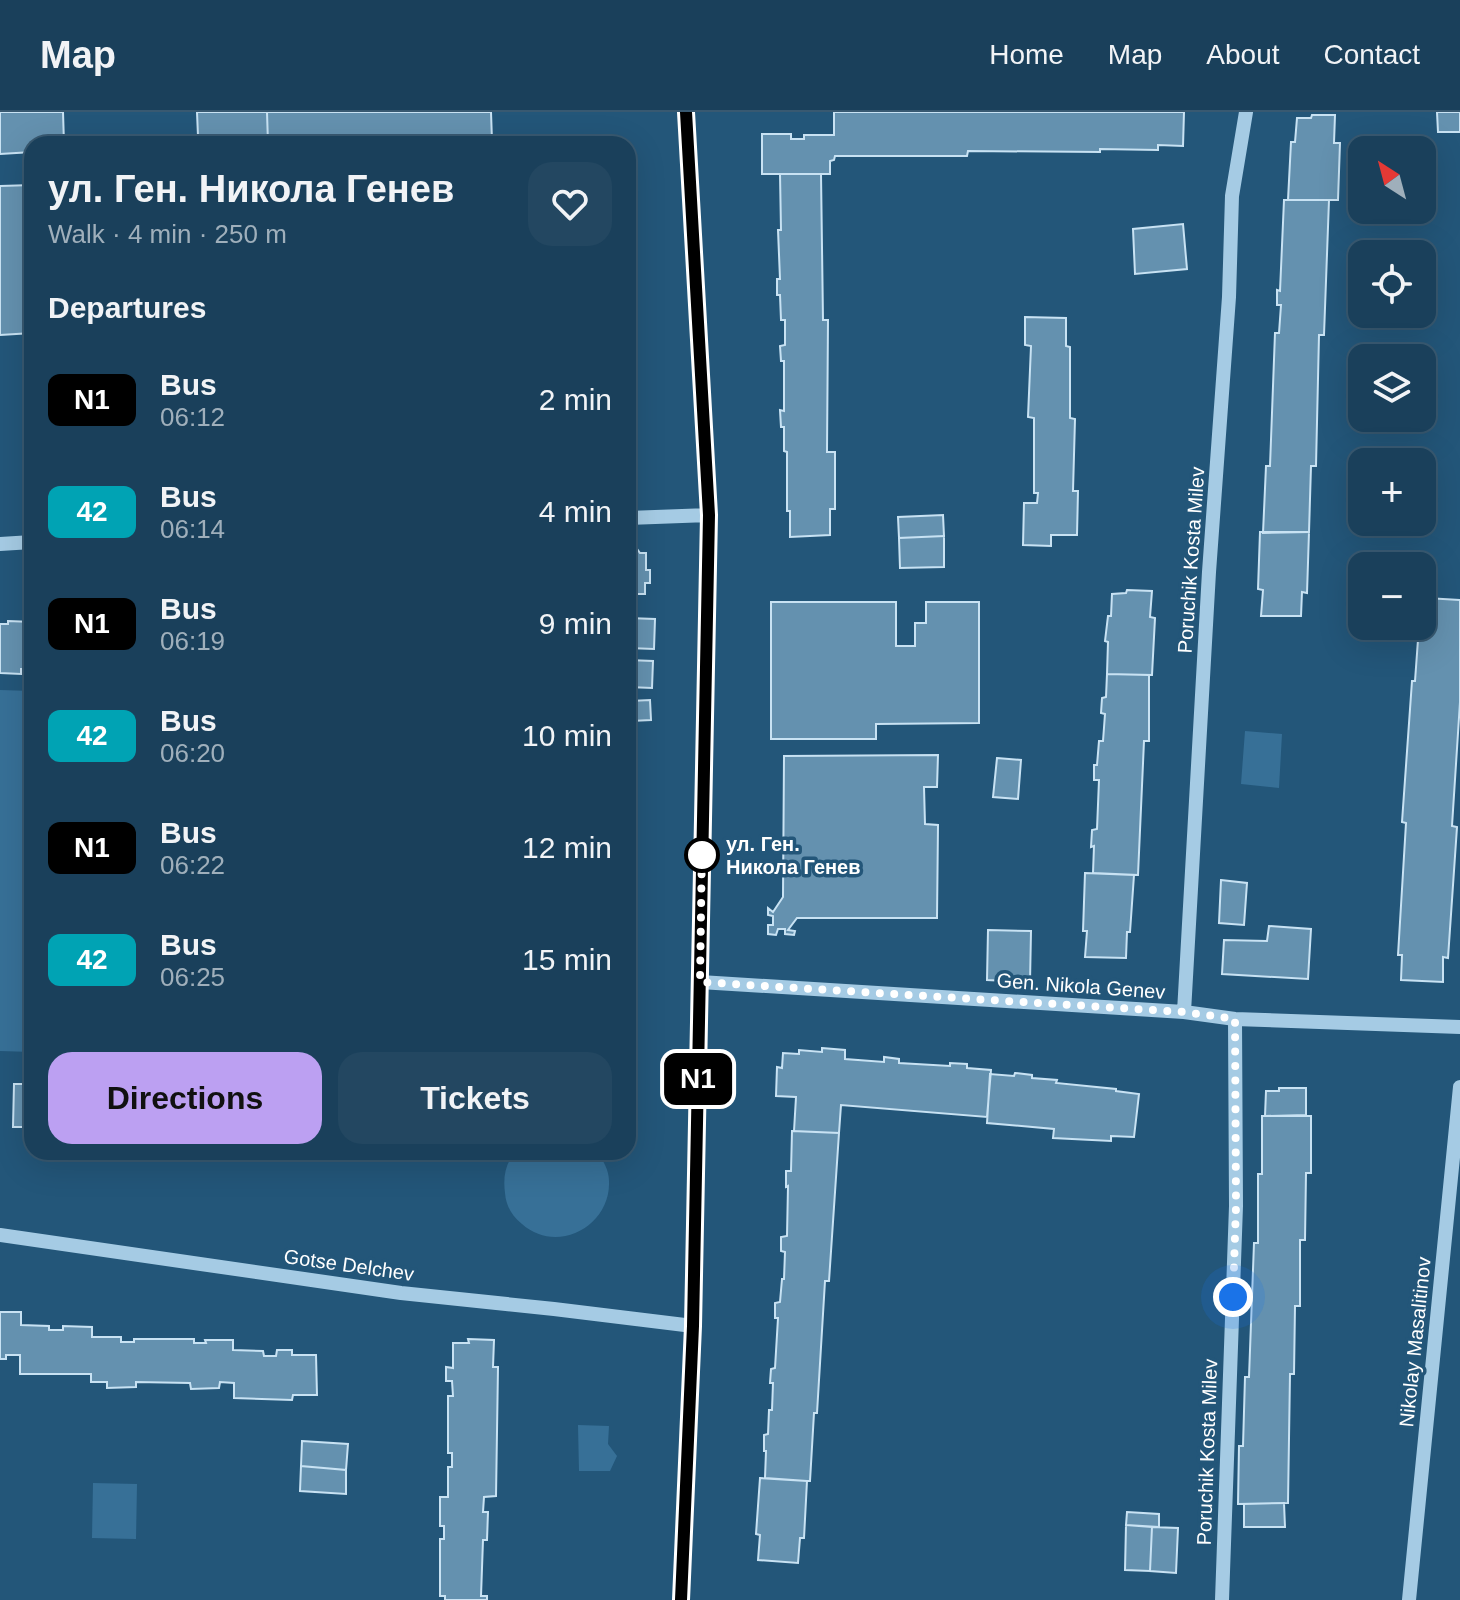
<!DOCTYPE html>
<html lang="en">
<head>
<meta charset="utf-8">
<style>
	:root { --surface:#1a405b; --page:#234761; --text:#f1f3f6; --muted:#9fafbb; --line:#385971; --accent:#bca0f2 }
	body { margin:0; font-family:Arial,sans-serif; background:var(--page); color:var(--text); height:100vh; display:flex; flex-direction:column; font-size:30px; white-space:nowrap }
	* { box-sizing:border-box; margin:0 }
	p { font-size:26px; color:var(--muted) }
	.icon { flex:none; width:44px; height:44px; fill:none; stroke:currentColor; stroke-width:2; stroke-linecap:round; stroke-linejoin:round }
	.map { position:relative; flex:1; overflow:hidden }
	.details { position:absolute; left:24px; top:24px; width:612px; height:1024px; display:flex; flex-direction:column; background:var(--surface); border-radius:24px; box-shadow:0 8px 32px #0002,0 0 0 2px var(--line) }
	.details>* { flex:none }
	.badge { padding:0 16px; border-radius:12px; font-size:28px; line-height:52px }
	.needle { width:52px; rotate:324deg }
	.controls { position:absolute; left:1348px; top:24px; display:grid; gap:16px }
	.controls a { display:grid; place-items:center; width:88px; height:88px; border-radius:16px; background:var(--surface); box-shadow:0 8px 32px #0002,0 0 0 2px var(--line); font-size:40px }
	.you { position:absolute; width:40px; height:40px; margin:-20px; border:6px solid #fff; border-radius:50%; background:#1a73e8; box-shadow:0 0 0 12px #1a73e833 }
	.map>.badge { position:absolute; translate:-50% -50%; box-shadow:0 0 0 4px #fff }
	h2 { padding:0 24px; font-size:30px; line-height:72px }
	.round { display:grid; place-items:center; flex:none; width:84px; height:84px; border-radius:24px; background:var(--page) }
	.summary { display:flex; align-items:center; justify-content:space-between; height:136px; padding:0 24px }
	h1 { font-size:38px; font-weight:600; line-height:60px }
	.action { display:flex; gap:16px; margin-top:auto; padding:16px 24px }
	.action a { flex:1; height:92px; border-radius:24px; background:var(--accent); color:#111; font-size:32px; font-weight:600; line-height:92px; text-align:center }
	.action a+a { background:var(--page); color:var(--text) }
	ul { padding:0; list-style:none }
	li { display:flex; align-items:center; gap:24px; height:112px; padding:0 24px }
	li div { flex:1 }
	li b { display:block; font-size:30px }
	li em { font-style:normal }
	li .badge { min-width:88px; font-weight:700; text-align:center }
	header { display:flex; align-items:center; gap:48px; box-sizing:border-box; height:112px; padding:0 40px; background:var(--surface); border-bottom:2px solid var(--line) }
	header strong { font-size:38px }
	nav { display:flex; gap:44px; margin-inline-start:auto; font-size:28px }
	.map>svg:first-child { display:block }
	.green { fill:#377097 }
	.building { fill:#6491af; stroke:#c8e2f3; stroke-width:2 }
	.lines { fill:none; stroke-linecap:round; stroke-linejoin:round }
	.minor { stroke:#a5cbe4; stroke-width:14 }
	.line-casing { stroke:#fff; stroke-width:18 }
	.line { stroke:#000; stroke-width:12 }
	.walk { stroke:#fff; stroke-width:8; stroke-dasharray:0 14.4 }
	.stop-dot { fill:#fff; stroke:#000; stroke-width:4 }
	.labels { text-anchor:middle; stroke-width:7; stroke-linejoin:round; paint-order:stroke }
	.street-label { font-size:20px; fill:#fff; stroke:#235679 }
	.stop-label { font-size:20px; font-weight:bold; fill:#fff; stroke:#235679; text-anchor:start }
</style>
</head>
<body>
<header>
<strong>Map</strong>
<nav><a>Home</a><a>Map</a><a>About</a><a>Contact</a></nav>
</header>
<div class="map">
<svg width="1460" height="1488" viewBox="0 0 1460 1488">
	<rect width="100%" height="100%" fill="#235679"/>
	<path class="green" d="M 0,578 L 32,579 L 32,940 L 0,939 Z
		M 1245,619 L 1282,622 L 1279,676 L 1241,672 Z
		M 515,1040 L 598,1040 C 603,1049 609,1058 609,1069 C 611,1114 557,1143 522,1112 C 512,1104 506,1094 505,1081 C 503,1065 505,1053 515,1040 Z
		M 578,1313 L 609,1314 L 608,1332 L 617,1344 L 610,1359 L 579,1359 Z
		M 93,1371 L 137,1372 L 136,1427 L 92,1426 Z"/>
	<path class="building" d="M 0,0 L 63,0 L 64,32 L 32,32 L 32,40 L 0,42 Z
		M 197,0 L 267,0 L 268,32 L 211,32 L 211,24 L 198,24 Z
		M 267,0 L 491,0 L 492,29 L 467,30 L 467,32 L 268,32 Z
		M 834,0 L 1184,0 L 1183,34 L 1158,33 L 1158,38 L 1100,37 L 1100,40 L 968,39 L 967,44 L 835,44 L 834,48 L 830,49 L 830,62 L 762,62 L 762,22 L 791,22 L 791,27 L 804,27 L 804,23 L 834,23 Z
		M 1437,0 L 1460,0 L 1460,20 L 1438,20 Z
		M 1312,3 L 1335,3 L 1334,31 L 1340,31 L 1338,88 L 1288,88 L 1291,30 L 1295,30 L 1297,6 L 1311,6 Z
		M 780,62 L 821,62 L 823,208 L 828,208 L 827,340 L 835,340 L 835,397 L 830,397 L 830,423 L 790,425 L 790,399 L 787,399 L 787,340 L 784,339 L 784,315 L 781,315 L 780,298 L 784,299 L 784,249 L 781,249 L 780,234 L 785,233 L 785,208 L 781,208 L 780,183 L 777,183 L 777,167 L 780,167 L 778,118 L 781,118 Z
		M 32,73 L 32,221 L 0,223 L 0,74 Z
		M 1284,88 L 1329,88 L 1324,223 L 1319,223 L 1316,354 L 1311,354 L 1309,420 L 1263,421 L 1266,354 L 1270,354 L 1275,221 L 1279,221 L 1281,193 L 1277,193 L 1277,178 L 1280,179 Z
		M 1183,112 L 1187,157 L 1135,162 L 1133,117 Z
		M 1025,205 L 1066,206 L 1066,234 L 1070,235 L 1070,306 L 1075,307 L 1073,379 L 1078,379 L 1077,423 L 1051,423 L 1051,434 L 1023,433 L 1024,391 L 1037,391 L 1038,381 L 1034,381 L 1034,306 L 1028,305 L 1031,234 L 1025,233 Z
		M 628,287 L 632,291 L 633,310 L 629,310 L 633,381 L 628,381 Z
		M 943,403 L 944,424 L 899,426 L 898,405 Z
		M 1260,420 L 1309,420 L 1307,481 L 1302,480 L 1301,504 L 1261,504 L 1263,478 L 1258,477 Z
		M 944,424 L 944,455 L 900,456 L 899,426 Z
		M 628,427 L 632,430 L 640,441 L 646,441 L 646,458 L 650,458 L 650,471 L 645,471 L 645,482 L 628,482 Z
		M 1127,478 L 1152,479 L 1150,505 L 1155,506 L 1152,563 L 1107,562 L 1108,530 L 1105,529 L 1108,504 L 1111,504 L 1112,482 L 1126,481 Z
		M 1426,486 L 1460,488 L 1460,590 L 1452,714 L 1457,715 L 1448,846 L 1443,845 L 1443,870 L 1401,868 L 1402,843 L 1398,843 L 1406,711 L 1402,710 L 1412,569 L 1415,569 L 1419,514 L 1425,511 Z
		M 771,490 L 896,490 L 896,534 L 915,534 L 915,511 L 926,511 L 926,490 L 979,490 L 979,611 L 876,612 L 876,627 L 771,627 Z
		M 628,506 L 655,507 L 654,537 L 628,536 Z
		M 8,509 L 32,510 L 32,557 L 21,557 L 21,562 L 0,561 L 0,512 L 8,512 Z
		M 628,548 L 653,549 L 652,576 L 628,575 Z
		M 1107,562 L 1149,563 L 1149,629 L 1144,629 L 1138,763 L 1093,761 L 1094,734 L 1091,735 L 1092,718 L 1097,717 L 1099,668 L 1094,668 L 1094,653 L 1097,653 L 1099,629 L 1103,629 L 1105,602 L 1101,601 L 1102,586 L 1106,585 Z
		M 650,588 L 651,608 L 631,609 L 630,589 Z
		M 938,643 L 937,675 L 924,675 L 925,712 L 938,713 L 937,806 L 797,806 L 788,818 L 795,819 L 794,823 L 785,822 L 785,817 L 778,817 L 776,823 L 768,822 L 768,813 L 773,813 L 773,804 L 768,803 L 768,796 L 773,800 L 783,785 L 784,644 Z
		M 997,646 L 1021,648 L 1018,687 L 993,685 Z
		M 1085,761 L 1134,763 L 1130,820 L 1127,820 L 1126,846 L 1085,845 L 1087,819 L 1083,819 Z
		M 1221,768 L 1247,771 L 1244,813 L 1219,811 Z
		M 1269,814 L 1311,817 L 1308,867 L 1222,862 L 1224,828 L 1267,829 Z
		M 988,818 L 1031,819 L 1030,870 L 987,868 Z
		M 822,936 L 845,938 L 845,947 L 884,950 L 884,945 L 899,947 L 899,951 L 950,954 L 950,951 L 967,952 L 967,956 L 991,958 L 987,1005 L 841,993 L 839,1021 L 794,1019 L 796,985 L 776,984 L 777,955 L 782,956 L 783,941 L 799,942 L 799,938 L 822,940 Z
		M 1015,961 L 1032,963 L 1032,966 L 1057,968 L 1056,971 L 1116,977 L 1116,979 L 1139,982 L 1134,1025 L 1111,1024 L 1111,1029 L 1053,1026 L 1054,1017 L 987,1011 L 990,962 L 1014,964 Z
		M 14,972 L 32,972 L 32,1015 L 13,1015 Z
		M 1279,976 L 1306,976 L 1306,1003 L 1265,1004 L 1266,979 L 1279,979 Z
		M 1262,1004 L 1311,1004 L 1311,1061 L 1306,1061 L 1305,1128 L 1300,1128 L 1300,1194 L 1295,1194 L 1294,1262 L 1290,1262 L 1288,1391 L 1238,1392 L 1239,1334 L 1243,1334 L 1245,1265 L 1249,1265 L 1254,1131 L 1258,1131 L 1258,1062 L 1262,1062 Z
		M 792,1019 L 839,1021 L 829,1169 L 825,1169 L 817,1301 L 814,1301 L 810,1369 L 807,1369 L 765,1366 L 766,1339 L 764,1339 L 764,1323 L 768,1322 L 769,1298 L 772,1298 L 773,1271 L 770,1271 L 771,1257 L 775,1256 L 778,1206 L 775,1206 L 775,1191 L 780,1190 L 782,1167 L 784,1167 L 785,1140 L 781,1139 L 781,1125 L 787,1124 L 788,1074 L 786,1075 L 786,1059 L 791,1059 Z
		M 0,1200 L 21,1200 L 21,1213 L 49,1214 L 49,1218 L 63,1218 L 63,1214 L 92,1215 L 92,1225 L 121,1225 L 121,1230 L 134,1230 L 134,1227 L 194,1227 L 194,1231 L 206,1231 L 205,1228 L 233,1228 L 233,1238 L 263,1239 L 264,1244 L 276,1244 L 277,1238 L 292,1238 L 292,1243 L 316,1243 L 317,1283 L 293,1283 L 292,1288 L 234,1286 L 234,1271 L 220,1270 L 219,1276 L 191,1277 L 190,1271 L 136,1270 L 136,1275 L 107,1276 L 107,1270 L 91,1270 L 91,1262 L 20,1262 L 20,1243 L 6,1243 L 6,1247 L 0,1247 Z
		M 468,1227 L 494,1228 L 493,1255 L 498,1255 L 496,1384 L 484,1385 L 483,1400 L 488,1400 L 487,1428 L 483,1428 L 481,1484 L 487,1484 L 487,1488 L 445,1488 L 445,1484 L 440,1484 L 440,1427 L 444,1427 L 444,1414 L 440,1414 L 440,1385 L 448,1385 L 448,1355 L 452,1355 L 452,1341 L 448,1341 L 448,1284 L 453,1284 L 452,1269 L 446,1269 L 446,1255 L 453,1256 L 453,1231 L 469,1231 Z
		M 302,1329 L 348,1332 L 346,1358 L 301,1354 Z
		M 301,1354 L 346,1358 L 346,1382 L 300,1379 Z
		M 760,1366 L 807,1369 L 804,1426 L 800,1426 L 798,1451 L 758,1448 L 760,1423 L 756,1422 Z
		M 1284,1391 L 1285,1415 L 1244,1415 L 1244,1392 Z
		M 1127,1400 L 1159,1402 L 1159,1415 L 1126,1413 Z
		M 1126,1413 L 1152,1415 L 1150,1459 L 1125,1458 Z
		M 1152,1415 L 1178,1416 L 1176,1461 L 1150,1459 Z"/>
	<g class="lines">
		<path class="minor" d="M 628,406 L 709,403
			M 0,432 L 32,430
			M 700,870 L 1184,900 L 1235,907 L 1460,915
			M 1184,900 L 1209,460 L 1229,185 L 1232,84 L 1246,0
			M 0,1123 L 401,1181 L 554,1197 L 693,1214
			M 681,1488 L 693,1214 L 709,403 L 686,0
			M 1222,1488 L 1236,1094 L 1235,907
			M 1409,1488 L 1460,975"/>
	</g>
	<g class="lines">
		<defs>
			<path id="line" d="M 681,1488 L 693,1214 L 709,403 L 686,0"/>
		</defs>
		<use href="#line" class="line-casing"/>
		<use href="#line" class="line"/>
		<path class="walk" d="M 702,743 L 702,731 L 700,870 L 1184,900 L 1235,907 L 1236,1094 L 1233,1185"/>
	</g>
	<circle class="stop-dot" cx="702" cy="743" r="16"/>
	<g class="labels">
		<g class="street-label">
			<text transform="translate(1191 448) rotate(-86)" y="7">Poruchik Kosta Milev</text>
			<text transform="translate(1081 874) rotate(4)" y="7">Gen. Nikola Genev</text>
			<text transform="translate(349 1153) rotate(8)" y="7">Gotse Delchev</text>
			<text transform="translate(1415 1230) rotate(-84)" y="7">Nikolay Masalitinov</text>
			<text transform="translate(1207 1340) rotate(-88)" y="7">Poruchik Kosta Milev</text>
		</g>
		<g class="stop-label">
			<text x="726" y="739">ул. Ген.<tspan x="726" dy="23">Никола Генев</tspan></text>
		</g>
	</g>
</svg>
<div class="controls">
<a><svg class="needle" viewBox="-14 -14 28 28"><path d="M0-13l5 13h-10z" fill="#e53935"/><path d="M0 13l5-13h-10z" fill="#9fafbb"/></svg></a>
<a><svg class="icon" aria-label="locate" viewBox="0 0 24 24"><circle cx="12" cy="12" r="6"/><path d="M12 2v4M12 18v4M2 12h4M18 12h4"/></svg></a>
<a><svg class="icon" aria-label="layers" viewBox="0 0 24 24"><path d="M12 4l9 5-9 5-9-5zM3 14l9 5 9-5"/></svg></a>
<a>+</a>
<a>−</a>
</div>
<div class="you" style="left:1233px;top:1185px"></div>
<b class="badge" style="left:698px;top:967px;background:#000;color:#fff">N1</b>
<section class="details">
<div class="summary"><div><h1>ул. Ген. Никола Генев</h1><p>Walk · 4 min · 250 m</p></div><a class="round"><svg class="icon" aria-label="heart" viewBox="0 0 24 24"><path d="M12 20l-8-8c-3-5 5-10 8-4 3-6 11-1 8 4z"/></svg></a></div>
<h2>Departures</h2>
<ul>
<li><span class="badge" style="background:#000;color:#fff">N1</span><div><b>Bus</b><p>06:12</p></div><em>2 min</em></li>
<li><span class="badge" style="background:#00a3b4;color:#fff">42</span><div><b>Bus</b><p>06:14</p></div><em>4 min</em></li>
<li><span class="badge" style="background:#000;color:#fff">N1</span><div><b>Bus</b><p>06:19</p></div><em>9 min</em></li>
<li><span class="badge" style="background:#00a3b4;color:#fff">42</span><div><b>Bus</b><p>06:20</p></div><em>10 min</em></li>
<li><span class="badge" style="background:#000;color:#fff">N1</span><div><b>Bus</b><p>06:22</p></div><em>12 min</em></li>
<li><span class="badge" style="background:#00a3b4;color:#fff">42</span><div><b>Bus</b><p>06:25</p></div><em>15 min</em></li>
</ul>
<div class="action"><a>Directions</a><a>Tickets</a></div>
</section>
</div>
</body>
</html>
